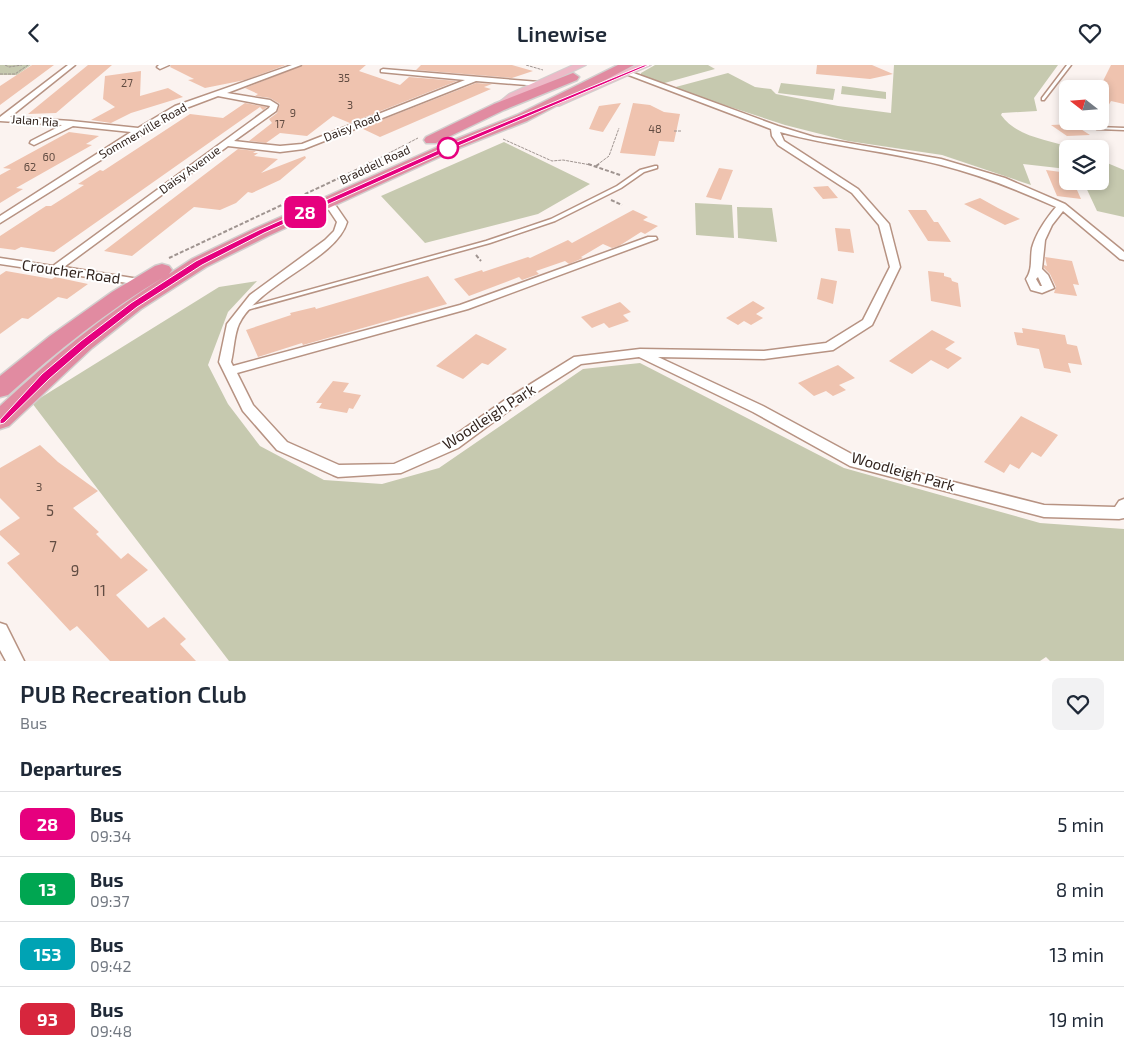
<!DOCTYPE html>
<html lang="en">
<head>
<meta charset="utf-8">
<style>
	:root { --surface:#fff; --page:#f2f2f3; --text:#1f2937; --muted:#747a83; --line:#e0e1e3 }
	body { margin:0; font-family:"Exo 2",sans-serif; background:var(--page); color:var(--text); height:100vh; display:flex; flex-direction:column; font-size:19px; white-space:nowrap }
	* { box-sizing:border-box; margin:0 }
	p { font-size:16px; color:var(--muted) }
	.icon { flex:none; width:28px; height:28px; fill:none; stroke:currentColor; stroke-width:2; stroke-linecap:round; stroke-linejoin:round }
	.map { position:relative; height:596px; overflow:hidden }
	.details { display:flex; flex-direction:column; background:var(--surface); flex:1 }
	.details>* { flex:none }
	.badge { padding:0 10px; border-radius:8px; font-size:18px; line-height:32px }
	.needle { width:32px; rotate:287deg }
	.fabs { position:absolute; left:1059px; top:15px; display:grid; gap:10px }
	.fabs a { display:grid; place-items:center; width:50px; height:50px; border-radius:8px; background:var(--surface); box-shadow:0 2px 8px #0003; font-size:25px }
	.map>.badge { position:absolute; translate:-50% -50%; box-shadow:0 0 0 2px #fff }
	h2 { padding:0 20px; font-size:19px; line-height:45px }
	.round { display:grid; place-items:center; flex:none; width:52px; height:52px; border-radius:8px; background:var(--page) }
	.head { display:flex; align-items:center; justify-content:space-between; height:85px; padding:0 20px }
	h1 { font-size:24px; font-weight:600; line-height:38px }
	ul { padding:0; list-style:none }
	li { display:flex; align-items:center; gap:15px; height:65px; padding:0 20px; border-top:1px solid var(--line) }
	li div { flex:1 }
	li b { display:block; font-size:19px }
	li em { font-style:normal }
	li .badge { min-width:55px; font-weight:700; text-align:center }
	header { display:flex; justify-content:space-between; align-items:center; height:65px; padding:0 20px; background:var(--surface); font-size:22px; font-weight:600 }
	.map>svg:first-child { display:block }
	.green { fill:#c6c9af }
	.building { fill:#efc3af }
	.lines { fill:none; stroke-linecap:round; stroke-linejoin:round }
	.lane-casing { stroke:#b79383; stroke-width:3 }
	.street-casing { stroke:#b79383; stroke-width:3 }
	.primary-casing { stroke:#d2cfce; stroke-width:2 }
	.highway-casing { stroke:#d2cfce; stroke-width:3 }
	.path-far1 { stroke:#9f9490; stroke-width:1; stroke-dasharray:3 1; stroke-linecap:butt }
	.path { stroke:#9f9490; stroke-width:2; stroke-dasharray:4 2; stroke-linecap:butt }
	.lane { fill:#fff; fill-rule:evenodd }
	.street { fill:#fff; fill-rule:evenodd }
	.primary { fill:#edb9c7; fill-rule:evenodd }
	.highway { fill:#e18ba1; fill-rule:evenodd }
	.line { fill:#e6007e; stroke:#fff }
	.stop-dot { fill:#fff; stroke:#e6007e; stroke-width:2.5 }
	.labels { text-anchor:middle; stroke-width:4; stroke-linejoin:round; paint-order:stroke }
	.far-number-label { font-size:11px; fill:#614c42 }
	.far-street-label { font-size:12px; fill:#32241e; stroke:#fff }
	.number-label { font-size:12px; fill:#614c42 }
	.street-label { font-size:15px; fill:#32241e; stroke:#fff }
	.near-number-label { font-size:15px; fill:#614c42 }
</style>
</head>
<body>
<header><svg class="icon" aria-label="back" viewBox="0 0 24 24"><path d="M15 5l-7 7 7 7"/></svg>Linewise<svg class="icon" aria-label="heart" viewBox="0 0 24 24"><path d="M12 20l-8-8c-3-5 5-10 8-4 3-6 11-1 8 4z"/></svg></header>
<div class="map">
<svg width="1124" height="596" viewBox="0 0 1124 596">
	<rect width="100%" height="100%" fill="#fbf3f0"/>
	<path class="green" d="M 0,0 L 31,0 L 17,10 L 0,10 Z
		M 655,0 L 708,0 L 715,4 L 661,19 L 641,10 L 641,8 Z
		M 894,0 L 1058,0 L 1034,33 L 1037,46 L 1002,48 L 1001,50 C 1019,74 1047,73 1073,84 L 1068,84 L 1067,104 L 1023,99 L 1031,120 L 942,90 L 848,76 L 785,60 L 672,23 L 728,8 L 755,22 L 771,24 L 776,29 L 838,41 L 891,48 Z
		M 781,18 L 835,24 L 833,35 L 778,28 Z
		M 842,21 L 886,27 L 886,34 L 841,29 Z
		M 504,77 L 590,119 L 538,149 L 425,178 L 381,131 Z
		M 1100,95 L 1124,105 L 1124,152 L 1097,146 L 1083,116 L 1100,116 Z
		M 695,138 L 732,140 L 734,173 L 696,170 Z
		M 737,142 L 772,143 L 777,177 L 738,173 Z
		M 257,216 L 228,247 L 208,300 L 228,339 L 260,381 L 324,415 L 382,419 L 439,403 L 583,304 L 640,298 L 844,403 L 1040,458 L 1124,464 L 1124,596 L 1050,596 L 1046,592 L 1040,596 L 229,596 L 32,338 L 219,222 Z"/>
	<path class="building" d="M 32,0 L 54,0 L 0,40 L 0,21 Z
		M 88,0 L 112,0 L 56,48 L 28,49 Z
		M 171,0 L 286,0 L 245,15 L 205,23 L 188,15 L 194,14 L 170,2 Z
		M 303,0 L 366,0 L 359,6 L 400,20 L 409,12 L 457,16 L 350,58 L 333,51 L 307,71 L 280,68 L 266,78 L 249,76 L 272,58 L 269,54 L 277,48 L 280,39 L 270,33 L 255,31 L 258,29 L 245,23 Z
		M 421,0 L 512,0 L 533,6 L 512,13 L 416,5 Z
		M 817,0 L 872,0 L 893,9 L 870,14 L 816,9 Z
		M 1111,0 L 1124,0 L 1124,39 L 1111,36 L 1100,55 L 1100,22 Z
		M 141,6 L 140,31 L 168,23 L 183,32 L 131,48 L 111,58 L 91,55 L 115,42 L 103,34 L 105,11 Z
		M 476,18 L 492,19 L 484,22 L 491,24 L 380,72 L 361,63 Z
		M 245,38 L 267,42 L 263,45 L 260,42 L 54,187 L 21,182 L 15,185 L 0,183 L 0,171 L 46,141 L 51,141 L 84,120 L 78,119 L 100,105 L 103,106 L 190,49 L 223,53 Z
		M 621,38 L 603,67 L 589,64 L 599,41 Z
		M 633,38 L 650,40 L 664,47 L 680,49 L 674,77 L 659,76 L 655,91 L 620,88 Z
		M 1073,59 L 1090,70 L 1067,71 L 1051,60 Z
		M 69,67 L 99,71 L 86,79 L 92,80 L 16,123 L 23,124 L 0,138 L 0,110 L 11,104 L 3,103 Z
		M 238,84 L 256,86 L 253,88 L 258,88 L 254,91 L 278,94 L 261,108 L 305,91 L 306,93 L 280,115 L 252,128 L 248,127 L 236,138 L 220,145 L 194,142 L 132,191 L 104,186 Z
		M 719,103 L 733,105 L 721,135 L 706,132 Z
		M 1046,105 L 1068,108 L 1068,116 L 1073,116 L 1081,134 L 1057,131 Z
		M 828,121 L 838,133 L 823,134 L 813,122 Z
		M 980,133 L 998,143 L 1020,154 L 1005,160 L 964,139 Z
		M 633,145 L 648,152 L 643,155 L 658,161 L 645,169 L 641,167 L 619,181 L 612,183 L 603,179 L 581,192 L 583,193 L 569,199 L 565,196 L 536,206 L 539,209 L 522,215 L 519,212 L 469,231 L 454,214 L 482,205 L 483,207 L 528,192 L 530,193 L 568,175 L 572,178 Z
		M 908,145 L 926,145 L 934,157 L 938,157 L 951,177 L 928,176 Z
		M 835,163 L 850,164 L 854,188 L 838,186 Z
		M 1045,192 L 1072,196 L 1079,220 L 1073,219 L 1077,231 L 1054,228 L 1056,222 L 1050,209 L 1044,203 L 1044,200 L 1047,201 Z
		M 6,206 L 52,214 L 55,212 L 88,219 L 67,234 L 58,232 L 28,254 L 22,253 L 0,269 L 0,210 Z
		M 928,206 L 944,208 L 944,211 L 951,213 L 952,216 L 958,218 L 961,242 L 931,236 Z
		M 428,211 L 447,239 L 303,280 L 302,278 L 258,292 L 246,265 L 291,250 L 290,248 L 315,242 L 316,244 Z
		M 821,213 L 837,216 L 833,239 L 817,234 Z
		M 753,236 L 765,243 L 756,249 L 763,253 L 751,260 L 744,256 L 738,260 L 726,253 Z
		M 620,237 L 631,247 L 623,250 L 629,256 L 609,263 L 604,258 L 592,263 L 581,252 Z
		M 1022,263 L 1065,270 L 1067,279 L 1077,281 L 1082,300 L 1068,298 L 1071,308 L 1044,303 L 1039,284 L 1017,280 L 1014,267 L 1023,268 Z
		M 932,265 L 955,277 L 945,284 L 962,293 L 948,304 L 931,295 L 912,309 L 889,296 Z
		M 476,269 L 507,284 L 488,300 L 482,298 L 463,314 L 436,301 Z
		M 838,300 L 855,313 L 839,320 L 846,325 L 833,331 L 826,326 L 814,331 L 798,318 Z
		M 333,316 L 349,318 L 343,327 L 361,330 L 353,344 L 349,343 L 347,348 L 319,343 L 322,338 L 316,338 Z
		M 1021,351 L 1058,370 L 1041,392 L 1032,387 L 1019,404 L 1010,399 L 1004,408 L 984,397 Z
		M 40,380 L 58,397 L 98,426 L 73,443 L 99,467 L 96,469 L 121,494 L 128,488 L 148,505 L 116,530 L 148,563 L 164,552 L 186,574 L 180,579 L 196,596 L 110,596 L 77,561 L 70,566 L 7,498 L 20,489 L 0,470 L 0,466 L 20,453 L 0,433 L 0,403 Z"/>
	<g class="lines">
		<defs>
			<path id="lane" d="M 1067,0 L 1071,0 L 1044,35 L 1042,35 L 1042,33 Z
				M 1097,62 L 1124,63 L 1124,65 L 1098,64 L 1097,64 Z
				M 655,101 L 657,101 L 657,103 L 644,107 L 621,123 L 555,156 L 490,178 L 247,245 L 243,245 L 242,244 L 243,243 L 486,176 L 551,154 L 617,121 L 640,105 Z"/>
			<path id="street" d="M 68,0 L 75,0 L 10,52 L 71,56 L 138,63 L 175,41 L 292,0 L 301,0 L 227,28 L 270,35 L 278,40 L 276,46 L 234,76 L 280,81 L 302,79 L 465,15 L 381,7 L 381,5 L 383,4 L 539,17 L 543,19 L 539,21 L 476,16 L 304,84 L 280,87 L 228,81 L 64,202 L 145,215 L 146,217 L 145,219 L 141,220 L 0,199 L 0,193 L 53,201 L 269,43 L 270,41 L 218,31 L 181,45 L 0,158 L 0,151 L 131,67 L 73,61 L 34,80 L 30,78 L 31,76 L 62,60 L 0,56 L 0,52 Z
				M 159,0 L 169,0 L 160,4 L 157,2 Z
				M 628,6 L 778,61 L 814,72 L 941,94 L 1005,113 L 1065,139 L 1124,187 L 1124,195 L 1120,194 L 1063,146 L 1052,160 L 1045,175 L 1042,204 L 1048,210 L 1054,223 L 1042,228 L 1031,225 L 1026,214 C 1033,204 1030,195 1032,183 C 1036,168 1046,154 1056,142 C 1018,125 981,110 941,100 C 888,86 833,82 780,67 L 784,76 L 858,124 L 889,159 L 900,202 L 872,260 L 833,285 L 764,294 L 658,292 L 763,341 L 859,393 L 1044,440 L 1115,442 L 1119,436 L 1124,434 L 1124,453 L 1119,454 L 1044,452 L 850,401 L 753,347 L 639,292 L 581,299 L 515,341 L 458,383 L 401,408 L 338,412 L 333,410 L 277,385 L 243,346 L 219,297 L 227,259 L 250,230 L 325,175 L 334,166 L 337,157 L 329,145 L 320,138 L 325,135 L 336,141 L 347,157 C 336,195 259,218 239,259 C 234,270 234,285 231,297 L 233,301 L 460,240 L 648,172 L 656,172 L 657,174 L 468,244 L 237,308 L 253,340 L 287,377 L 339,400 L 394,399 L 448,375 L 505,335 L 574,292 L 640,284 L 764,286 L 826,278 L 863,255 L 890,202 L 879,160 L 852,128 L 778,80 L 772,71 L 771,64 L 626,9 L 626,7 ZM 1038,212 L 1042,221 L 1040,221 L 1036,214 Z
				M 0,558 L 6,560 L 24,596 L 6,596 L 0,585 Z"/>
			<path id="primary" d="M 573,0 L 586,0 L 517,33 L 503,44 L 495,44 L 493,42 L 509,29 Z
				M 637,0 L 651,0 L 559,41 L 551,41 L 549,39 L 551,37 Z"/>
			<path id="highway" d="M 618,0 L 634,0 L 527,56 L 459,83 L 268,171 L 206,202 L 141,244 L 92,283 L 9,361 L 0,364 L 0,341 C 51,293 104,250 164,212 C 107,246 57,286 8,330 L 0,332 L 0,311 L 50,271 L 112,227 L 155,201 L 162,199 L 169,201 L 172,205 L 169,209 L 192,194 L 256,163 L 449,77 L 517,50 Z
				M 573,8 L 579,12 L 577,15 L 504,45 L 436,78 L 426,78 L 424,75 L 426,72 L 494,39 Z"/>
		</defs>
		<use href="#lane" class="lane-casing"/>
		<use href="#street" class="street-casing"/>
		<use href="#primary" class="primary-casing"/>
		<use href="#highway" class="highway-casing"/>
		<path class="path-far1" d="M 5,0 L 9,2 L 22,0
			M 526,0 L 543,5
			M 0,9 L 15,9 L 28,0
			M 674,66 L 681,66
			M 503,74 L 552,96 L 563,95 L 591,100
			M 368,97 L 375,100
			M 366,100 L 418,73
			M 597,100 L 609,91 L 619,63"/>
		<path class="path" d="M 372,99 L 375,100
			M 588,99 L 620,110
			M 596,101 L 599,99
			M 611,135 L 622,140
			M 476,190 L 481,196
			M 169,193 L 369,99"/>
		<use href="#lane" class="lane"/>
		<use href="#street" class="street"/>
		<use href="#primary" class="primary"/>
		<use href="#highway" class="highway"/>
	</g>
	<path class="line" d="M 644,0 L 649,0 L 456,82 L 264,168 L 202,200 L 137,242 L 87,281 L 49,314 L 4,358 L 0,359 L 0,355 L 42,309 L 81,276 L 131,238 L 196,196 L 259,165 L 452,79 Z"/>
	<circle class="stop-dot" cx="448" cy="83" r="10"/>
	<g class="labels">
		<g class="far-number-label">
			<text x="344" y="17">35</text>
			<text x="127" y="22">27</text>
			<text x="350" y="44">3</text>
			<text x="293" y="52">9</text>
			<text x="280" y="63">17</text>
			<text x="655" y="68">48</text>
			<text x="49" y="96">60</text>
			<text x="30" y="106">62</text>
		</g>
		<g class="far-street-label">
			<text transform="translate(35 56) rotate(4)" y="4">Jalan Ria</text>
			<text transform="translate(352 62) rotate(-22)" y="4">Daisy Road</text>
			<text transform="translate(143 66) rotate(-30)" y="4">Sommerville Road</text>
			<text transform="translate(375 100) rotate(-25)" y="4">Braddell Road</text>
			<text transform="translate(190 105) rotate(-36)" y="4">Daisy Avenue</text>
		</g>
		<g class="number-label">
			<text x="39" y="426">3</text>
		</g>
		<g class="street-label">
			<text transform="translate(71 207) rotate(8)" y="5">Croucher Road</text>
			<text transform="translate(489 352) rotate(-33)" y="5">Woodleigh Park</text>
			<text transform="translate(903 407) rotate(16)" y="5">Woodleigh Park</text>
		</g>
		<g class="near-number-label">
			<text x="50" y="451">5</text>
			<text x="53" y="487">7</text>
			<text x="75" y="511">9</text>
			<text x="100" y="531">11</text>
		</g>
	</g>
</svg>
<div class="fabs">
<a><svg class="needle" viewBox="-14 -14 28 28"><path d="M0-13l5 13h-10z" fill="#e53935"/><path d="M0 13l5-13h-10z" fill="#747a83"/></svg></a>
<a><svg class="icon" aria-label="layers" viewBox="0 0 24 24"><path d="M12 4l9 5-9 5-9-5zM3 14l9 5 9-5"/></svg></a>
</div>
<b class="badge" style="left:305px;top:147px;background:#e6007e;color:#fff">28</b>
</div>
<section class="details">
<div class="head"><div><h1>PUB Recreation Club</h1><p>Bus</p></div><a class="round"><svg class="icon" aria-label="heart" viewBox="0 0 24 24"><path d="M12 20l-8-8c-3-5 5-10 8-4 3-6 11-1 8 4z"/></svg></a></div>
<h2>Departures</h2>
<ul>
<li><span class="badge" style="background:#e6007e;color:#fff">28</span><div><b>Bus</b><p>09:34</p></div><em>5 min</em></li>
<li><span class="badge" style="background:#00a651;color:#fff">13</span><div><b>Bus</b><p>09:37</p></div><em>8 min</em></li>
<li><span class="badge" style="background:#00a3b4;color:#fff">153</span><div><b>Bus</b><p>09:42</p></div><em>13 min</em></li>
<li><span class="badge" style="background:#d7263d;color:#fff">93</span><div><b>Bus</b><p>09:48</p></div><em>19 min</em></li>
</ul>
</section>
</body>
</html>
